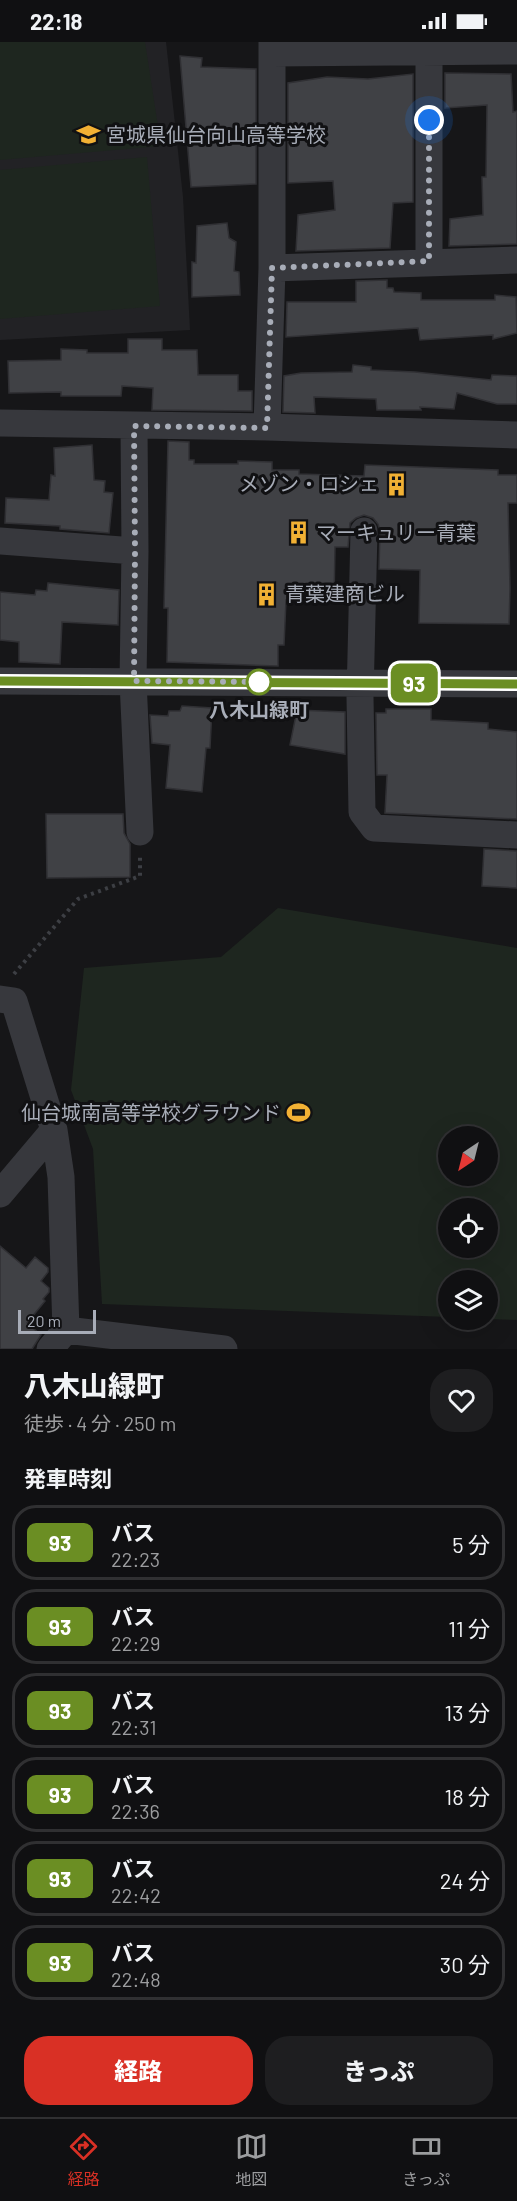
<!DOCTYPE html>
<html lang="ja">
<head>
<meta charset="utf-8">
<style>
	:root { --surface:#101012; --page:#1e1e20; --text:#f1f3f6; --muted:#9c9d9f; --line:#303032; --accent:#d93025 }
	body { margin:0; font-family:Barlow,"Noto Sans JP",sans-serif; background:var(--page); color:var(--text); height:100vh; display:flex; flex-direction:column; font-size:22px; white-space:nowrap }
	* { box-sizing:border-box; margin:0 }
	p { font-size:20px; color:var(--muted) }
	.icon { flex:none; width:33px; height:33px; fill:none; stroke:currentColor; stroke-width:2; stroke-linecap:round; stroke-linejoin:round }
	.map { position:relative; height:1307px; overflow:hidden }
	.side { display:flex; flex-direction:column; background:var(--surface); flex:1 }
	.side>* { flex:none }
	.badge { padding:0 12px; border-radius:9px; font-size:21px; line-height:39px }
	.needle { width:39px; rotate:215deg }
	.tools { position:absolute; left:438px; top:1084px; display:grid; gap:12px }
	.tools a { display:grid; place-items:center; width:60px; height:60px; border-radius:50%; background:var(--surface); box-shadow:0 6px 24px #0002,0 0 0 2px var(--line); font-size:30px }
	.scale { position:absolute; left:18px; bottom:15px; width:78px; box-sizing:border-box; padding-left:6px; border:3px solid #a8adb8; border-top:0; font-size:16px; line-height:21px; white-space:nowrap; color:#a8adb8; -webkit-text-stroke:4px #111113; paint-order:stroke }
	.you { position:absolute; width:30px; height:30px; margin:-15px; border:4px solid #fff; border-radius:50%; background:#1a73e8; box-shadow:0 0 0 9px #1a73e833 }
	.map>.badge { position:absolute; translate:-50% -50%; box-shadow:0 0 0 3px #fff }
	h2 { padding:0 24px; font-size:22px; line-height:54px }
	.round { display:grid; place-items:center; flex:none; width:63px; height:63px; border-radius:24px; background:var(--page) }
	.head { display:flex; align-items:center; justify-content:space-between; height:102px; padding:0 24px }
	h1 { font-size:28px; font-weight:800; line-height:45px }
	.primary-button { display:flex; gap:12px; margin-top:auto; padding:12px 24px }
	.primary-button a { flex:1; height:69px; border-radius:24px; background:var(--accent); color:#fff; font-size:24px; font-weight:800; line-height:69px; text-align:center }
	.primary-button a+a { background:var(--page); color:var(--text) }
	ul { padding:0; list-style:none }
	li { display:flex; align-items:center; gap:18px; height:75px; margin:0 12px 9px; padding:0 12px; border:3px solid var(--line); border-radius:24px }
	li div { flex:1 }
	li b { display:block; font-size:22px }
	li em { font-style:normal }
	li .badge { min-width:66px; font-weight:700; text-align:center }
	.status { display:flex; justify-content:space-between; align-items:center; height:42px; padding:0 30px; background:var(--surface); direction:ltr }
	.status svg { height:16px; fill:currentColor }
	.tabs { display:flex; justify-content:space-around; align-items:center; height:84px; border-top:2px solid var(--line); background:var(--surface); font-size:16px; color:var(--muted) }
	.tabs a { display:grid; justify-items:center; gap:3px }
	.tabs .active { color:var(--accent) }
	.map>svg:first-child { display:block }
	.built { fill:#222225 }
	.green { fill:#1e261f; fill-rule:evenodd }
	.building { fill:#404145; stroke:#303034; stroke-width:1.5 }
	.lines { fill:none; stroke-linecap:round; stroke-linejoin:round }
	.path { stroke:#3d3f44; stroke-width:4; stroke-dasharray:3 4.5; stroke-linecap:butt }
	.minor { stroke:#37383d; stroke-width:27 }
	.line-casing { stroke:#fff; stroke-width:14 }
	.line { stroke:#6b8e23; stroke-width:9 }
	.walk { stroke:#a8adb8; stroke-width:6; stroke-dasharray:0 10.8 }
	.stop-dot { fill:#fff; stroke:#6b8e23; stroke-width:3 }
	.labels { text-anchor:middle; stroke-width:6; stroke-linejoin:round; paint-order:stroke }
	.poi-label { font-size:20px; fill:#a8adb8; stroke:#111113; text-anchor:start }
	.stop-label { font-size:20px; font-weight:bold; fill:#a8adb8; stroke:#111113 }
</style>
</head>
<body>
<div class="status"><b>22:18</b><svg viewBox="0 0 49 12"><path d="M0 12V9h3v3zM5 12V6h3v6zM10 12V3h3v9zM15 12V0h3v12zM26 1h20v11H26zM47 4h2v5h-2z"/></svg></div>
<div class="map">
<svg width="517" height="1307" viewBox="0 0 517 1307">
	<rect width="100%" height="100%" fill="#161618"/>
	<path class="built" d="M 0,0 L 166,0 L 183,155 L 190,288 L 0,298 Z"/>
	<path class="green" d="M 0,0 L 145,0 L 161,104 L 0,118 Z
		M 147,115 L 160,264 L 0,277 L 0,128 Z
		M 278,866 L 517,906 L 517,1278 L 488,1277 L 488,1239 L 448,1239 L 448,1275 L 102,1262 L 93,1107 L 71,1048 L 84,926 L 221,915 ZM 448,1095 L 488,1095 L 488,1134 L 448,1134 ZM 448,1167 L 488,1167 L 488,1206 L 448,1206 Z"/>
	<path class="building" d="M 180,14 L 202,16 L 201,25 L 256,27 L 256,142 L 191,145 Z
		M 445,31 L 511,32 L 513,70 L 517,69 L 517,202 L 449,204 L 450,177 L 483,173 L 482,135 L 486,135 L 487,63 L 445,66 Z
		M 413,32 L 413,160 L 393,161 L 390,206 L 296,209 L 298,173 L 335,168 L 333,139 L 288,141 L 288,41 L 327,35 L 368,37 Z
		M 227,181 L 229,196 L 236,200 L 234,229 L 239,230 L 240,253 L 192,255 L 192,220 L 196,221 L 197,184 Z
		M 387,238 L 387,246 L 393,246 L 394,250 L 421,251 L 421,258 L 495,258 L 495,253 L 516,255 L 517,291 L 493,297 L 493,293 L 420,298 L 418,286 L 286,295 L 287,260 L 356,260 L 356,239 Z
		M 128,297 L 162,297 L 162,308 L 197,308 L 198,333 L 238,333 L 238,349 L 252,349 L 252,369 L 152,368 L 153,346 L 122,344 L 121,354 L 61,354 L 61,350 L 9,351 L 8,319 L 61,318 L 61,307 L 87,308 L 87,311 L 128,311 Z
		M 353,323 L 371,325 L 371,328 L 415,330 L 491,338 L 492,333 L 517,334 L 517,362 L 497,362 L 457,351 L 454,367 L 420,365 L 421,368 L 377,368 L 376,357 L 314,355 L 315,371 L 283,370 L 284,334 L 301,331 L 352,330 Z
		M 168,399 L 189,400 L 189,418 L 194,418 L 194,422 L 238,422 L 238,419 L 272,420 L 272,428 L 299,428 L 299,432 L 364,434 L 365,423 L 498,428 L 498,433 L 517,433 L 517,461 L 508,461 L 510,546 L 509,582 L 419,581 L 420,528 L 379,527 L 380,489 L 378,482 L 373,476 L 364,473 L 356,476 L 350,481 L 348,505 L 335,505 L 334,558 L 286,558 L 284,603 L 278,603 L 278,624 L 167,620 L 168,566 L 164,566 Z
		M 92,403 L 94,438 L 105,439 L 104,450 L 113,451 L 109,491 L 60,487 L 60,484 L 5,481 L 6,456 L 49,458 L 51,433 L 55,434 L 54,406 Z
		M 48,541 L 119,548 L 118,583 L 62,580 L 60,622 L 19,620 L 19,600 L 0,598 L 0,550 L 35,553 L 36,548 L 47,549 Z
		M 182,664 L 212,666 L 210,706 L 206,706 L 202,750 L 166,746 L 170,703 L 152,701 L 150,673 L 168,674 L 169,669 L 180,669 Z
		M 386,667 L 431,667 L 431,678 L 488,681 L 488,687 L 517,690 L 517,777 L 385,771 L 387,733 L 377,733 L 376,671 L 386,671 Z
		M 297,668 L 345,670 L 345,712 L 290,703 Z
		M 46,772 L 123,772 L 124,791 L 130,802 L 130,835 L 47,836 Z
		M 484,807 L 517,809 L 517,846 L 482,844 Z
		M 0,1204 L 26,1226 L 35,1215 L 48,1226 L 48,1230 L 41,1239 L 49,1246 L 49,1250 L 43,1257 L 45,1259 L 27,1281 L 41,1293 L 32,1307 L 0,1307 Z"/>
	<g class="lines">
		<path class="path" d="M 14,932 L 78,857 L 140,834 L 140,815"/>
		<path class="minor" d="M 429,0 L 429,219
			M 272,11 L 517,9
			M 272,226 L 517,218
			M 0,381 L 267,385 L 517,393
			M 134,384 L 135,509 L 133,639 L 140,790
			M 267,385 L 272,226 L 272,0
			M 364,489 L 360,655 L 362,770 L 374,786 L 517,793
			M 0,499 L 135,509
			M 0,639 L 517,642
			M 0,957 L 14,959 L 54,1088 L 61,1135 L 66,1288
			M 0,1152 L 54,1088
			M 50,1307 L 66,1288 L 224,1307"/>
	</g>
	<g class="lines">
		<defs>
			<path id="line" d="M 0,639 L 517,642"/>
		</defs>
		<use href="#line" class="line-casing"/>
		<use href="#line" class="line"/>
		<path class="walk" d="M 259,640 L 268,640 L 134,639 L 135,509 L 134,384 L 267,386 L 272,226 L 429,219 L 429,78"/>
	</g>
	<defs>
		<symbol id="school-bare" viewBox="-9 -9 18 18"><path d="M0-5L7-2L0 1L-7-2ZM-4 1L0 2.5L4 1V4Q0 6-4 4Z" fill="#f2b134" stroke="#111113" stroke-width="2.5" paint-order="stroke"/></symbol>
		<symbol id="building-bare" viewBox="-9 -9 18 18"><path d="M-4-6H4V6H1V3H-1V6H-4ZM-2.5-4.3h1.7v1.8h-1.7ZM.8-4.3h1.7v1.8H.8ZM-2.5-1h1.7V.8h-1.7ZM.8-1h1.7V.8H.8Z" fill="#f2b134" stroke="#111113" stroke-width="2.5" paint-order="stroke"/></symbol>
		<symbol id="stadium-bare" viewBox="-9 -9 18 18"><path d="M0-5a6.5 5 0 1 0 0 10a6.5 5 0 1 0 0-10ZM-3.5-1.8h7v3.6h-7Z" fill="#f2b134" stroke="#111113" stroke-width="2.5" paint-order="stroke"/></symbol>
	</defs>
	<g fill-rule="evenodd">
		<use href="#school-bare" x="72" y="76" width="33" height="33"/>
		<use href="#building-bare" x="380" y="426" width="33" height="33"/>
		<use href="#building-bare" x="282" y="474" width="33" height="33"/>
		<use href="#building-bare" x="250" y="536" width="33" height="33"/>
		<use href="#stadium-bare" x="282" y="1054" width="33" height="33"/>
	</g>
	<circle class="stop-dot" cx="259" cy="640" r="12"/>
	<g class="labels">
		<g class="poi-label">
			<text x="106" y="100">宮城県仙台向山高等学校</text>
			<text x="379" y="449" text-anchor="end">メゾン・ロシェ</text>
			<text x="316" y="498">マーキュリー青葉</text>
			<text x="285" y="559">青葉建商ビル</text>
			<text x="281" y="1078" text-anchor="end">仙台城南高等学校グラウンド</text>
		</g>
		<g class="stop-label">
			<text x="259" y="675">八木山緑町</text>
		</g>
	</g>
</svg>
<div class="tools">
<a><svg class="needle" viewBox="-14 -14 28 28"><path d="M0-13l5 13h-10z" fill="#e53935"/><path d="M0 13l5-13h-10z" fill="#9c9d9f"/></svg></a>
<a><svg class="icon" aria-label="locate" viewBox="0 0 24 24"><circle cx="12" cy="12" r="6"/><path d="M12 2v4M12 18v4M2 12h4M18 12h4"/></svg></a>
<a><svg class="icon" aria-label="layers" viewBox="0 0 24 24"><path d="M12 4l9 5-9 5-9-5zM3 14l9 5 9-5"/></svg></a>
</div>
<div class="scale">20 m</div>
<div class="you" style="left:429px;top:78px"></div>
<b class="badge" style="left:414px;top:641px;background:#6b8e23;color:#fff">93</b>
</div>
<section class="side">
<div class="head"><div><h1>八木山緑町</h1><p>徒歩 · 4 分 · 250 m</p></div><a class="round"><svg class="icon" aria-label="heart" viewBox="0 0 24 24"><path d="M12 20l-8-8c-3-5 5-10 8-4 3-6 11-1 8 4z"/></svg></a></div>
<h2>発車時刻</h2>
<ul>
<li><span class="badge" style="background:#6b8e23;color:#fff">93</span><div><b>バス</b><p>22:23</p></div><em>5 分</em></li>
<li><span class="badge" style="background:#6b8e23;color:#fff">93</span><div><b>バス</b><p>22:29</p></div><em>11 分</em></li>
<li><span class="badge" style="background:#6b8e23;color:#fff">93</span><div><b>バス</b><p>22:31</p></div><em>13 分</em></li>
<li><span class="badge" style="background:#6b8e23;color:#fff">93</span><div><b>バス</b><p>22:36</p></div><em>18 分</em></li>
<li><span class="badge" style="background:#6b8e23;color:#fff">93</span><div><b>バス</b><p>22:42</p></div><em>24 分</em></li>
<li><span class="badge" style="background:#6b8e23;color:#fff">93</span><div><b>バス</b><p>22:48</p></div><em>30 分</em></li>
</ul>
<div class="primary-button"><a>経路</a><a>きっぷ</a></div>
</section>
<nav class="tabs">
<a class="active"><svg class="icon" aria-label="directions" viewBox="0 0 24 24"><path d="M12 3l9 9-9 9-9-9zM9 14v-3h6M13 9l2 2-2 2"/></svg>経路</a>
<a><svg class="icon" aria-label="map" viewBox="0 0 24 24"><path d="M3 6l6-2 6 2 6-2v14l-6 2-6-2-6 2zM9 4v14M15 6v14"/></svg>地図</a>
<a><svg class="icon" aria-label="tickets" viewBox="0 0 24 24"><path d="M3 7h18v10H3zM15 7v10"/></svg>きっぷ</a>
</nav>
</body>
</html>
